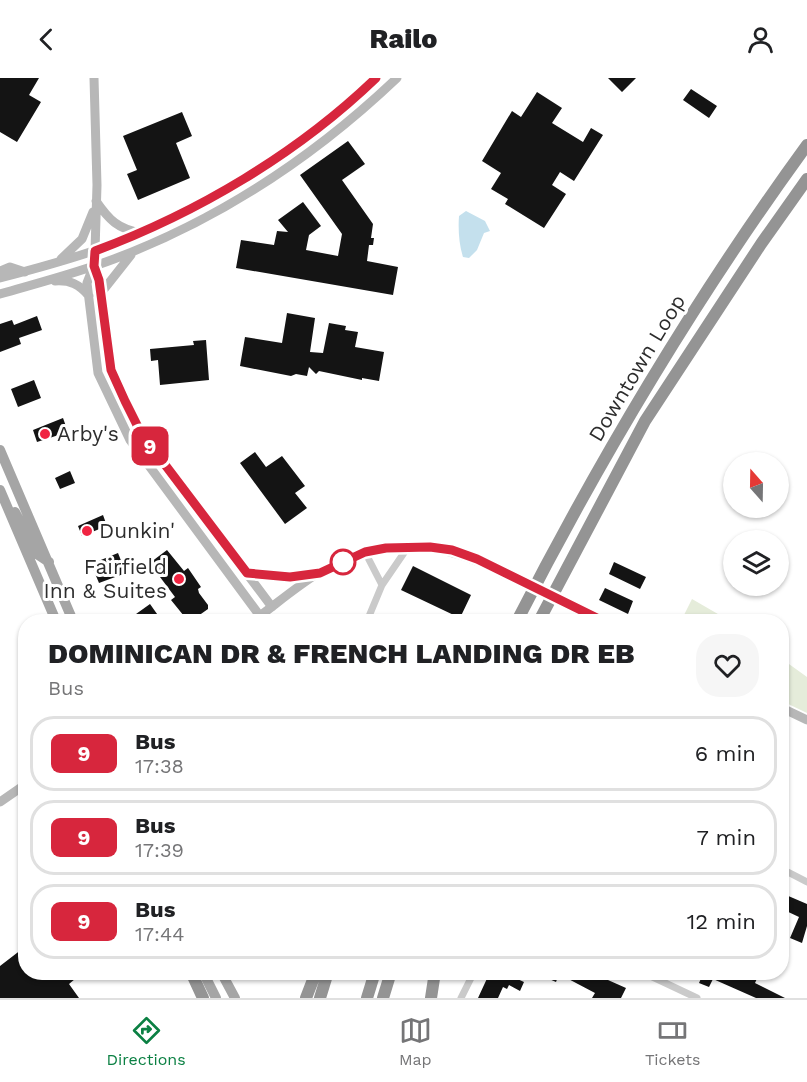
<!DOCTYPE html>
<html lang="en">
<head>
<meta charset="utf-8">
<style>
	:root { --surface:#fff; --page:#f6f6f6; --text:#202124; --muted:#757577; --line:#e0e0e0; --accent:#0b8043 }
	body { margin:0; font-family:"Work Sans",sans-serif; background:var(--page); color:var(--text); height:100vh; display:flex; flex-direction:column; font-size:22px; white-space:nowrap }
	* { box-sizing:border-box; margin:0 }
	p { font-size:20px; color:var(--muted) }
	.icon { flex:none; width:33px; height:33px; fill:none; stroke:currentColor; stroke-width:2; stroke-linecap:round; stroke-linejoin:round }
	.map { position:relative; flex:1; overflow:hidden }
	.panel { position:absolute; left:18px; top:536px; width:771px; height:366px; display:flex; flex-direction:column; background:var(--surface); border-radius:24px; box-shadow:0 2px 4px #0004 }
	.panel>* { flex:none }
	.badge { padding:0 12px; border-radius:9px; font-size:21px; line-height:39px }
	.needle { width:39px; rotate:340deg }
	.buttons { position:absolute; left:723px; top:374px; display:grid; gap:12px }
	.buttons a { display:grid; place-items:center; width:66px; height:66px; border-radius:50%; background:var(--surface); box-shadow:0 2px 4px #0004; font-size:30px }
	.map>.badge { position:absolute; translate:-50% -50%; box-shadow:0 0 0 3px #fff }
	.round { display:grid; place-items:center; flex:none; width:63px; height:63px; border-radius:24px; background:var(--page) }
	.summary { display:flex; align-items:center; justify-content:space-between; height:102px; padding:0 30px }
	h1 { font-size:28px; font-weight:800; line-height:45px }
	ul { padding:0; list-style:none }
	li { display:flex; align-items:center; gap:18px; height:75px; margin:0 12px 9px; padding:0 18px; border:3px solid var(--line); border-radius:24px }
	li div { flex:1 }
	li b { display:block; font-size:22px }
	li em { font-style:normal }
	li .badge { min-width:66px; font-weight:700; text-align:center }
	header { display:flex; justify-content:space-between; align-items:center; height:78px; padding:0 30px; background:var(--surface); font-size:27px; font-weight:800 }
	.dock { display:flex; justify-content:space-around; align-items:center; height:84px; border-top:2px solid var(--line); background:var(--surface); font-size:16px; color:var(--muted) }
	.dock a { display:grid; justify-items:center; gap:3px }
	.dock .current { color:var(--accent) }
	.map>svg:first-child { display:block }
	.green { fill:#e5ecda }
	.water { fill:#c4e0ed }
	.building { fill:#141414 }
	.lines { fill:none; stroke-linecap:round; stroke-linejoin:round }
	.street { stroke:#cacaca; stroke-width:7 }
	.secondary { stroke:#b7b7b7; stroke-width:9 }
	.primary { stroke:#a5a5a5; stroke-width:10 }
	.highway { stroke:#949494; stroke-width:12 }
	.secondary-bridge { stroke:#b7b7b7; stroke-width:9 }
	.line-casing { stroke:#fff; stroke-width:14 }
	.line { stroke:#d7263d; stroke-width:9 }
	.poi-dot { fill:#f02441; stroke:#fff; stroke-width:2 }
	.stop-dot { fill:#fff; stroke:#d7263d; stroke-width:3 }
	.labels { text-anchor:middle; stroke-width:6; stroke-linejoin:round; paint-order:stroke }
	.street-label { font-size:21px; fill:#2d2d2d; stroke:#fff }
	.poi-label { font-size:21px; fill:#2d2d2d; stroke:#fff; text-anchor:start }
</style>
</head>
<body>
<header><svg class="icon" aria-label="back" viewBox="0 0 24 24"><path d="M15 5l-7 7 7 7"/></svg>Railo<svg class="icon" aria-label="person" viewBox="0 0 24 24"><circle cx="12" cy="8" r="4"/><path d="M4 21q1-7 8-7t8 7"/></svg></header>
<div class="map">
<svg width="807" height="920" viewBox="0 0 807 920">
	<rect width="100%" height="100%" fill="#fff"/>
	<path class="green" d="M 692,521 L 730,543 L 681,543 Z
		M 782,581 L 807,599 L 807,635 L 782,623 Z"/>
	<path class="water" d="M 466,133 L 485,143 L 490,153 L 484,155 L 477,172 L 469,180 L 463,179 C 459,167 458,151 459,138 Z"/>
	<path class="building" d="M 0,0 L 39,0 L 29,17 L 41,24 L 17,64 L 0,54 Z
		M 608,0 L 636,0 L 622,14 Z
		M 691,11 L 717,28 L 709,40 L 683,22 Z
		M 537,14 L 562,30 L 552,45 L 583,64 L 591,50 L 603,57 L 574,103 L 560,94 L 552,107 L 566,116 L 544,150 L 505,126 L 508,121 L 491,111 L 501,95 L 482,83 L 512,33 L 521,39 Z
		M 182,34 L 192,58 L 176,65 L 190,100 L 138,122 L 127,96 L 137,92 L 123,58 Z
		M 348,63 L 365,86 L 342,102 L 373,146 L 371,160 L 374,160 L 373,167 L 369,167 L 367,183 L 398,189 L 393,217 L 236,190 L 241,162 L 274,167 L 277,153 L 288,154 L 278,142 L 303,124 L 321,148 L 309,157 L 306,172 L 338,178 L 342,156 L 300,97 Z
		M 287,235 L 315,240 L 310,274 L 323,275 L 329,245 L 346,248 L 345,252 L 358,254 L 355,269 L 384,274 L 379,303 L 362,300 L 362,302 L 319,293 L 316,296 L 309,289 L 307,298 L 296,296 L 291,298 L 240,288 L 245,259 L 282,265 Z
		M 37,238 L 42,252 L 19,260 L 21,266 L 0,274 L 0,246 L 12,242 L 14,247 Z
		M 206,262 L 209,302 L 160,307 L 158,282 L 151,283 L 150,271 L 194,267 L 193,263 Z
		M 34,302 L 41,320 L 18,329 L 11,311 Z
		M 63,340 L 68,354 L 37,364 L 33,352 Z
		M 255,374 L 266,389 L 282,378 L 305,408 L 295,415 L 307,430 L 285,446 L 240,385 Z
		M 70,393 L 75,405 L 60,411 L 55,400 Z
		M 103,437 L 107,448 L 82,458 L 78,448 Z
		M 167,472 L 184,493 L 188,490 L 201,509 L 198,511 L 199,515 L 208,527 L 208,531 L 191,543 L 188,543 L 171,522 L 175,519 L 151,487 L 151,484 Z
		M 118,475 L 126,495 L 99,505 L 91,486 Z
		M 614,484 L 646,499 L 640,511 L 609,496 Z
		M 413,488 L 471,517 L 460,540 L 401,512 Z
		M 605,510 L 633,523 L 628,536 L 599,522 Z
		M 150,526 L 162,543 L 141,543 L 136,536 Z
		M 786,817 L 807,826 L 807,848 L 802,865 L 790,860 L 799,839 L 782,831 Z
		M 26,868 L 26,894 L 57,894 L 61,899 L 70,894 L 75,901 L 69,906 L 79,920 L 0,920 L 0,888 Z
		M 490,894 L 502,894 L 524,904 L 520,913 L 509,907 L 507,911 L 503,909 L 498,920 L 478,920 Z
		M 533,894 L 601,894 L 599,898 L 626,910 L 621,920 L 592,920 L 595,915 L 559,896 L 556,904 Z
		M 700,894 L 760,894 L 755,905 L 785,920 L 756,920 L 713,901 L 709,909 L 699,905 L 703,896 Z"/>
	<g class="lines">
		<path class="street" d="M 365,474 L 382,507
			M 367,543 L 382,507 L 408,469
			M 782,791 L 807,804
			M 642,894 L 697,920
			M 461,920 L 474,894"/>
		<path class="secondary" d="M 94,0 L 97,107 L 95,173 L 94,187 L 87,205 L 98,295 L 130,362 L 260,538
			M 96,123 C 109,142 118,151 141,155
			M 61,181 L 82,161 L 93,134
			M 94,187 L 99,202 L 111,292 L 141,355 L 272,529
			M 0,193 L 10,189 L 25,194
			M 0,200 C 50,187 100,173 148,152 C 223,121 318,56 376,0
			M 55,203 C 70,202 79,206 89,218
			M 101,215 L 131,177
			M 0,216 C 38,205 77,195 114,181 C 220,141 315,78 397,0
			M 247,495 L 290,499 L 317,495
			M 580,532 L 603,543
			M 253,543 C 275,527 297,508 320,494 C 383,459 442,462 503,496
			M 782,630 L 807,642
			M 0,724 L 26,706"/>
		<path class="primary" d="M 0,372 L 73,543
			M 0,412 L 56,543
			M 15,434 L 37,476 L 49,484
			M 203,894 L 216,920
			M 221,894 L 235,920"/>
		<path class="highway" d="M 517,543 C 602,377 697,218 807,67
			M 539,543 L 645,343 L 761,166 L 807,101
			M 191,894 L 203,920
			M 306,920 L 316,894
			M 320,920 L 328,894
			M 367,920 L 375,894
			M 383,920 L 391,894
			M 431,920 L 435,894"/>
		<path class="secondary-bridge" d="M 503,496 L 580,532"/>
	</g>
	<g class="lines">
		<defs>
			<path id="line" d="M 376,0 C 297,76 197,135 95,173 L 94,188 L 99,202 L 111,292 L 125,323 L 141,355 L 247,495 L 290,499 L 320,495 L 365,474 L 386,470 L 430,469 L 452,472 L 477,481 L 603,543"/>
		</defs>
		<use href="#line" class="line-casing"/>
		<use href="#line" class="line"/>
	</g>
	<g class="poi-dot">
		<circle cx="45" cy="356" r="6"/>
		<circle cx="87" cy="453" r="6"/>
		<circle cx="179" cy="501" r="6"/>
	</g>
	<circle class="stop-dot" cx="343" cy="484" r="12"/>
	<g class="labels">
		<g class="street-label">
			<text transform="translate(637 290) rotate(-59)" y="7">Downtown Loop</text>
		</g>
		<g class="poi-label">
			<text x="57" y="363">Arby's</text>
			<text x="99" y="460">Dunkin'</text>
			<text x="167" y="496" text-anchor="end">Fairfield<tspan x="167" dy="24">Inn &amp; Suites</tspan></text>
		</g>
	</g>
</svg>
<div class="buttons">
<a><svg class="needle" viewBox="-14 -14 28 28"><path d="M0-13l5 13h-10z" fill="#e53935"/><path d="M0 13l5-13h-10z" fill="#757577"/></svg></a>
<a><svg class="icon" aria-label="layers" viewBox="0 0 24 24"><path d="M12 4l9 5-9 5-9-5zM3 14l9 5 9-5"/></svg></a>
</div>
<b class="badge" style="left:150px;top:368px;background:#d7263d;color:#fff">9</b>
<section class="panel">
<div class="summary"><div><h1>DOMINICAN DR &amp; FRENCH LANDING DR EB</h1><p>Bus</p></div><a class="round"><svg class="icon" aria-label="heart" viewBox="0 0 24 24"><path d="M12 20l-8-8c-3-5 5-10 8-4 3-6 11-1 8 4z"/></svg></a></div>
<ul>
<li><span class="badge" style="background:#d7263d;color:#fff">9</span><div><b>Bus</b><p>17:38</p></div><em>6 min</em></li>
<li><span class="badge" style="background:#d7263d;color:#fff">9</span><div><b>Bus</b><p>17:39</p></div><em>7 min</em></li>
<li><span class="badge" style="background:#d7263d;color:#fff">9</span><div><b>Bus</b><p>17:44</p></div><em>12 min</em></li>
</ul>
</section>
</div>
<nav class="dock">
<a class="current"><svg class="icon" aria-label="directions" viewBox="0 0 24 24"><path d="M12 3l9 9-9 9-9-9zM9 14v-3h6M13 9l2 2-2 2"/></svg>Directions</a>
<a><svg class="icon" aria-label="map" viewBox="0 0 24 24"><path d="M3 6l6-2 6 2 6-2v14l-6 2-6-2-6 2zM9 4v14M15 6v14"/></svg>Map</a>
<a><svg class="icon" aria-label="tickets" viewBox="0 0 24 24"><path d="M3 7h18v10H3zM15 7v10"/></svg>Tickets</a>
</nav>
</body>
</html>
